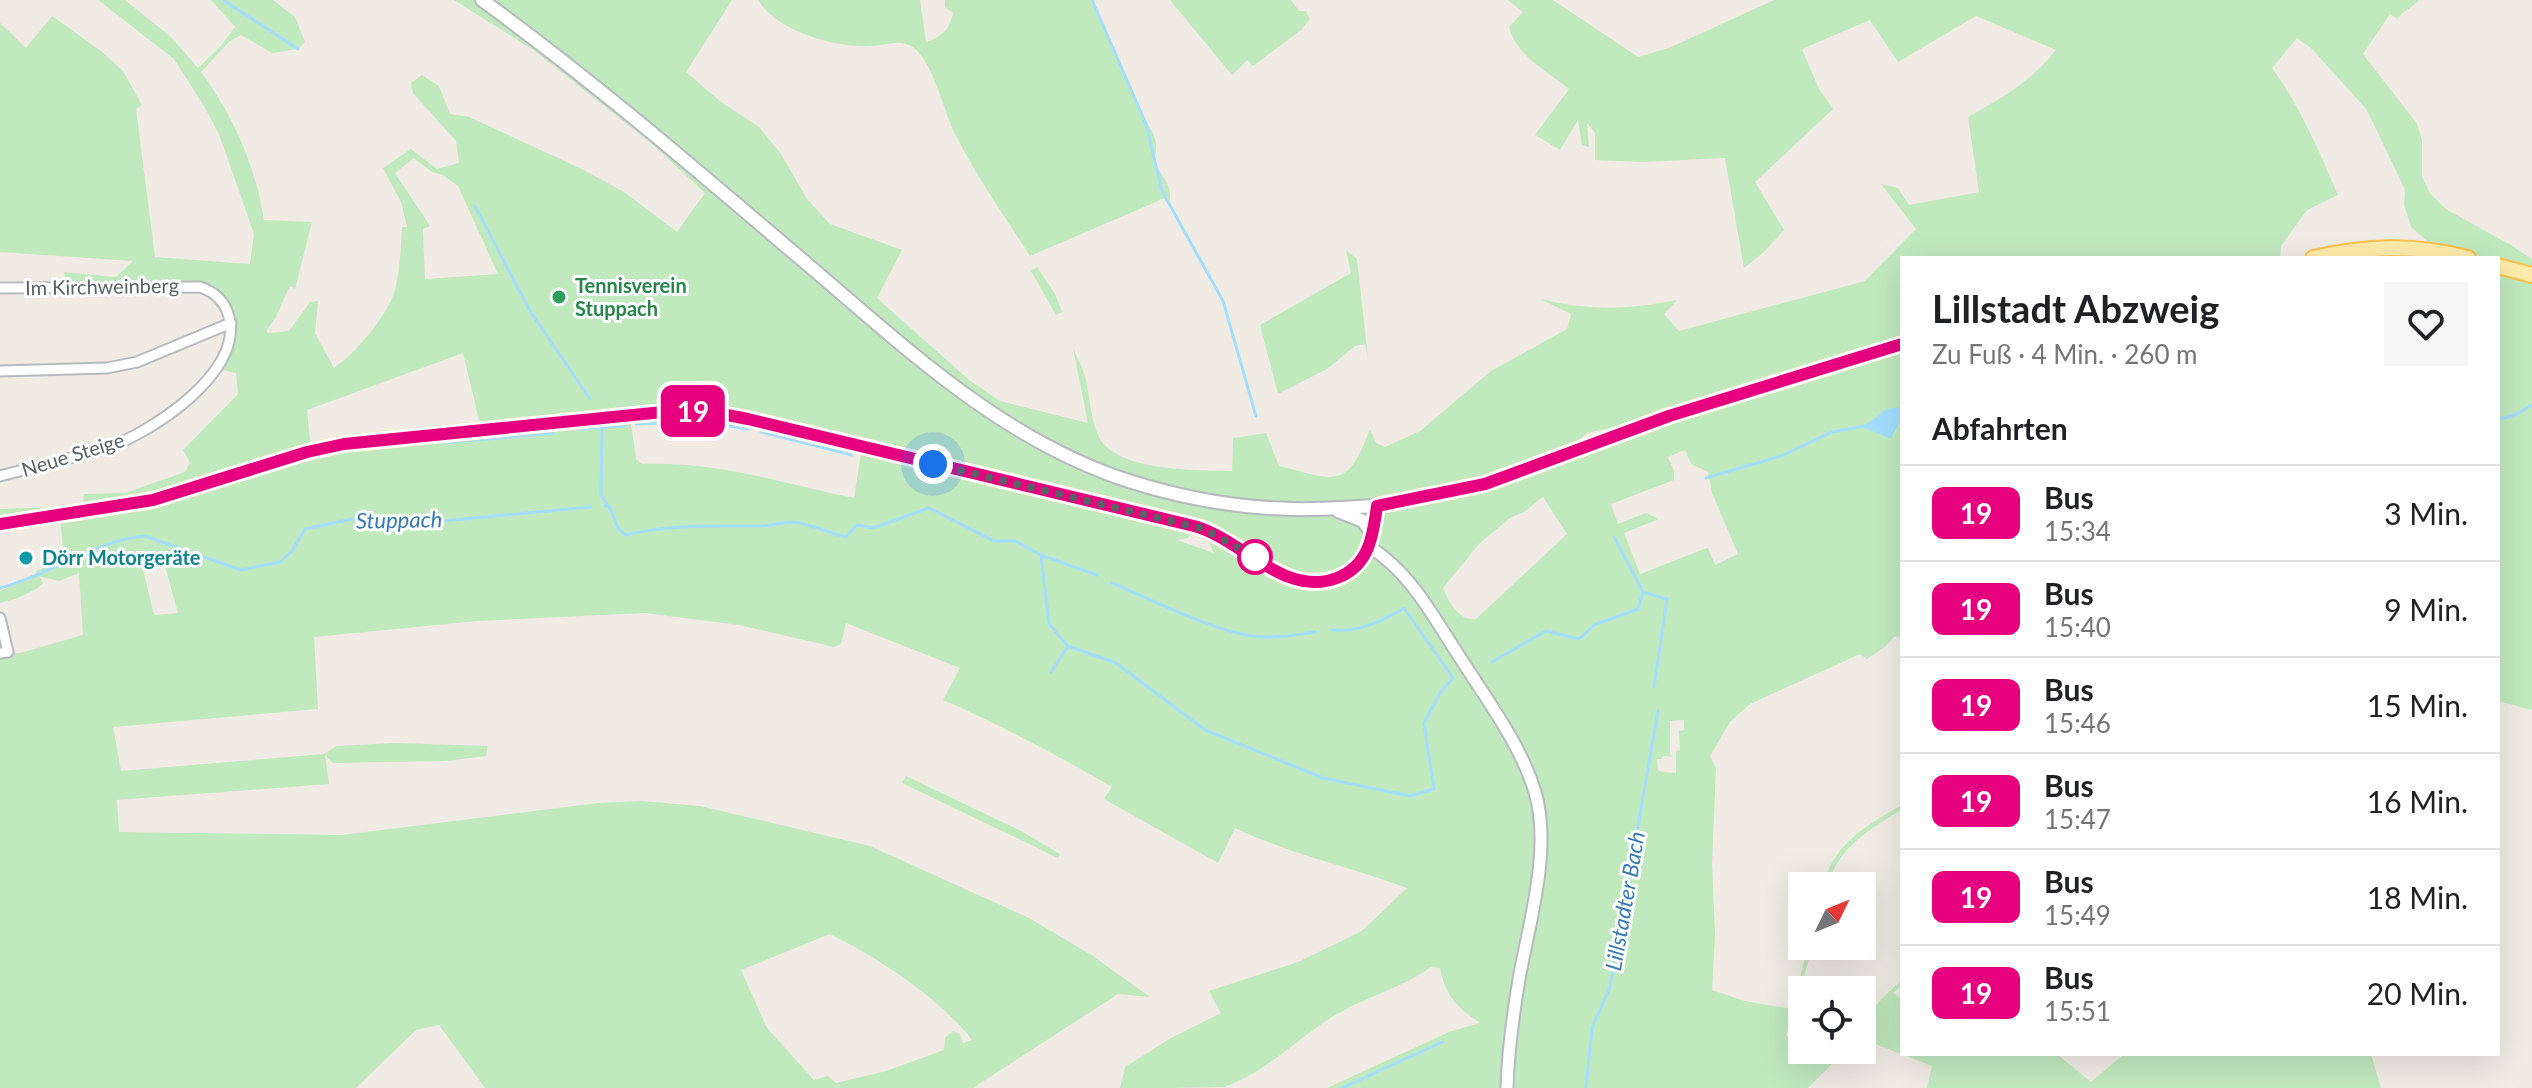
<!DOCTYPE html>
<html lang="de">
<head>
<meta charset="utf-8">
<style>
	:root { --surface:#fff; --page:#f6f6f6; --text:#202124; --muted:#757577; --line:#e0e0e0 }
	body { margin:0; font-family:Lato,sans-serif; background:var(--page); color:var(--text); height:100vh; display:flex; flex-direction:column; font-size:30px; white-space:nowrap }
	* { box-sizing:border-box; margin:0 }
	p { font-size:26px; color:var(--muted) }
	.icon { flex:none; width:44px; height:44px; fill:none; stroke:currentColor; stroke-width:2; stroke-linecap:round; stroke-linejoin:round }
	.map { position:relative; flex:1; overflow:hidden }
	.sheet { position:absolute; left:1900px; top:256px; width:600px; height:800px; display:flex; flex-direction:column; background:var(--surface); border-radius:0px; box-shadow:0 8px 32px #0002 }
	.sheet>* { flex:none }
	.badge { padding:0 16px; border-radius:12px; font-size:28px; line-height:52px }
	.needle { width:52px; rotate:47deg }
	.tools { position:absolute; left:1788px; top:872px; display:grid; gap:16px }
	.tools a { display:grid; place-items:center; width:88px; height:88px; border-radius:0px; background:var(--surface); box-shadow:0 8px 32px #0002; font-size:40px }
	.you { position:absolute; width:40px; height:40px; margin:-20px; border:6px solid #fff; border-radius:50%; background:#1a73e8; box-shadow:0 0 0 12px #1a73e833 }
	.map>.badge { position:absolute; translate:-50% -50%; box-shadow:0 0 0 4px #fff }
	h2 { padding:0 32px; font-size:30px; line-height:72px }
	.round { display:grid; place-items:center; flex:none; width:84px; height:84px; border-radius:0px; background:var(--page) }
	.head { display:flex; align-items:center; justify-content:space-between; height:136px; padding:0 32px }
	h1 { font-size:38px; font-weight:700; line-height:60px }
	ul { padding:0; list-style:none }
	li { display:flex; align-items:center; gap:24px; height:96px; padding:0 32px; border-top:2px solid var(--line) }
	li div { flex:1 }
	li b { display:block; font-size:30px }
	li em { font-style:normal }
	li .badge { min-width:88px; font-weight:700; text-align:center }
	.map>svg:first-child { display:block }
	.green { fill:#c1e9be; fill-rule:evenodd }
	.water { fill:#a4deff }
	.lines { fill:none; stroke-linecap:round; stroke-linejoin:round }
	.stream { stroke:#a4deff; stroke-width:3 }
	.minor-casing { stroke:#b6babf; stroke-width:13 }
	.tertiary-casing { stroke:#b6babf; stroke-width:15 }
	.secondary-casing { stroke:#b5babf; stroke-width:16 }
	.primary-casing { stroke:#fdc14f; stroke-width:18 }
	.minor { stroke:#fff; stroke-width:9 }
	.tertiary { stroke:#fff; stroke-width:11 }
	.secondary { stroke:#fff; stroke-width:12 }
	.primary { stroke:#ffeba9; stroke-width:14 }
	.line-casing { stroke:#fff; stroke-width:18 }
	.line { stroke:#e6007e; stroke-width:12 }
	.walk { stroke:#5c6166; stroke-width:8; stroke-dasharray:0 14.4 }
	.leisure-dot { fill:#2e9e5b; stroke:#fff; stroke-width:3 }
	.stop-dot { fill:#fff; stroke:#e6007e; stroke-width:4 }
	.culture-dot { fill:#0f9aa8; stroke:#fff; stroke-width:3 }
	.labels { text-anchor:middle; stroke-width:6; stroke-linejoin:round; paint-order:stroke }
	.leisure-label { font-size:20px; font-weight:bold; fill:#27864d; stroke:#fff; text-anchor:start }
	.street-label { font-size:20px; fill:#5c6166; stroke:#fff }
	.culture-label { font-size:20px; font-weight:bold; fill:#0d838f; stroke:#fff; text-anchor:start }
	.water-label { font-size:22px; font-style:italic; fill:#367ab2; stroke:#fff }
</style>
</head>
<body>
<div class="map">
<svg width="2532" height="1088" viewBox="0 0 2532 1088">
	<rect width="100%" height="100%" fill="#f0ece4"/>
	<path class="green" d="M 98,0 L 125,0 L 171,37 L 198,68 L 220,47 L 235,27 L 211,0 L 273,0 L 295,17 L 305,42 L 298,49 L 272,53 L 241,35 L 230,41 L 201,72 C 233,115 256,167 264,220 L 312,222 L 295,289 L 290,286 L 276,317 L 267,330 L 267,333 L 289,331 L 310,302 L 318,301 L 315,333 L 334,368 C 355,354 388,315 395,290 C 400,269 401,248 402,227 L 407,227 L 401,202 L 383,168 L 411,149 L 437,169 L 459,163 L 456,141 L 413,93 L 411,83 L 422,75 L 439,86 L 450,114 L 469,117 L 582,169 L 624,192 L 677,232 L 705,193 L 651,143 L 535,51 L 454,0 L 732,0 L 686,72 L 721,102 L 759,127 L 781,154 L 807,199 L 830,224 L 902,250 L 877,298 L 969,380 L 1000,401 L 1088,423 L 1073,348 C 1077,357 1082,366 1085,376 C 1090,395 1090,419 1099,437 C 1117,472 1198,470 1232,471 L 1233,438 L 1266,433 L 1279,466 C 1336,480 1347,491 1370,429 L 1376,443 L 1385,447 L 1420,431 L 1491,371 L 1567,329 L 1571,314 L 1540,299 C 1593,311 1625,310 1677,300 L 1664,314 L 1679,331 L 1865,281 L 1916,229 L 1881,184 L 1898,188 L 1909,205 L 1979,192 L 1968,117 C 2005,96 2029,83 2056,50 L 1976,16 L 1898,62 L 1870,20 L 1802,49 L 1819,89 L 1833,109 L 1755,182 L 1784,230 L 1764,252 L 1744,268 L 1725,158 L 1643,162 L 1595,160 L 1595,133 L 1587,123 L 1589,147 L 1582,145 L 1578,120 L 1560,150 L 1535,135 L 1569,89 C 1547,71 1516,56 1509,27 L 1523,12 L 1508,0 L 1553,0 L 1638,57 L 1669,48 L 1774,0 L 2419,0 C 2412,8 2404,10 2397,19 L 2390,14 L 2363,54 L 2417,124 L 2422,140 L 2422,177 L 2430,193 L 2446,209 L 2514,247 L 2532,259 L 2532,710 L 2498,701 L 2498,258 L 2313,258 L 2438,250 L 2411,227 L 2404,205 L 2405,190 L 2367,110 L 2312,49 L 2297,38 L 2272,68 C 2300,106 2319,151 2338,195 L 2307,210 L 2281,246 L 2280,258 L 1902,258 L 1902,413 L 1900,408 L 1894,434 L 1902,420 L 1902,636 L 1894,637 L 1885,647 L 1867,659 L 1860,654 L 1750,704 L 1730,722 L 1710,756 L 1716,768 L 1712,862 L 1715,935 L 1712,990 L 1745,1001 L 1792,1009 L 1808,946 L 1813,946 L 1786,1036 L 1802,1041 L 1802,1050 L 1844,1052 L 1808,1088 L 1327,1088 L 1449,1032 L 1480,1023 C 1458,1008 1445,996 1440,968 L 1431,967 C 1401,989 1364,997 1332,1017 C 1296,1040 1266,1072 1224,1087 C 1207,1088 1142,1088 1120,1088 L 1125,1067 L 1171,1038 L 1221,1013 L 1209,991 L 1298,962 L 1354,935 L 1363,930 L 1407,888 C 1350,867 1290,854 1235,828 L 1218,863 L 1104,799 L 1112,787 C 1057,755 1001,725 943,700 L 960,668 L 846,623 L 841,644 L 834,647 L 739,625 L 645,613 L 477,621 L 314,637 L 318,709 L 113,727 L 121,771 L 324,754 L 336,746 L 395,743 L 488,746 L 486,756 L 446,761 L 333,763 L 325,755 L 329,784 L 117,800 L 119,832 L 341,835 L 597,803 L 642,801 L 700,806 L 870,846 L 1029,918 L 1093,956 L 1150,997 L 1118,994 L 973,1088 L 485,1088 L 439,1025 L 416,1030 L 356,1088 L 0,1088 L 0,653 L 20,653 L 83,635 L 79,573 L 59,581 L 39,576 L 43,583 L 38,588 L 18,598 L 0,603 L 0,591 L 37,576 L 36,571 L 64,559 L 60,516 L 0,524 L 0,509 L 83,506 L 84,494 L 125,493 L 185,472 L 190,463 L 183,450 L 238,394 L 236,373 L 216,368 L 226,355 L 229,314 L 208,289 L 67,289 L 64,272 L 116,277 L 133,261 L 0,252 L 0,23 L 26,48 L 52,16 L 101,51 L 123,71 L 142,105 L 136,109 L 155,257 L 250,264 L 254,234 L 219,134 L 204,106 L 174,59 ZM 414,158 L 432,172 L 443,175 L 458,186 L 498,274 L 425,279 L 423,229 L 430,226 L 395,173 ZM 463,353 L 481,428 L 311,450 L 307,410 ZM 730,415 L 862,447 L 854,498 C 781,483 718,461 642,464 L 636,459 L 630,416 ZM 1669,415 L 1568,449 L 1587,433 ZM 1685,450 L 1691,464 L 1708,472 L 1712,493 L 1738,554 L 1715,565 L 1708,548 L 1704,549 L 1640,574 L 1624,533 L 1659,519 L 1646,513 L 1618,524 L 1611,504 L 1674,480 L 1674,471 L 1668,457 ZM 1543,497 L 1567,534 L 1476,619 C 1459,621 1448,602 1443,588 L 1480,543 L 1510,518 L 1524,512 ZM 1377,506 L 1368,527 L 1330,508 ZM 1195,526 L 1214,533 L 1210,545 L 1214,553 L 1177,540 L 1188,538 ZM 162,555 L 178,613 L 154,615 L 142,566 ZM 1684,720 L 1684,730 L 1679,731 L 1680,750 L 1676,751 L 1676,773 L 1658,771 L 1657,759 L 1662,759 L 1663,756 L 1673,757 L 1670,754 L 1670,721 ZM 830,934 C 877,957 941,999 972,1040 L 963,1043 L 960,1034 L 953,1031 L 945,1038 L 944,1050 L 886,1071 L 836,1083 L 828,1076 L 814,1080 L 767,1028 L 741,970 Z
		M 758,0 L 920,0 L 926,42 C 942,37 949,30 953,13 L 945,7 L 945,0 L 1092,0 L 1144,118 C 1149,126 1157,137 1156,148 C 1156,153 1154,157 1155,161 C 1160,177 1174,184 1169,203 L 1165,198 L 1030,256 C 1005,217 977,177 956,136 C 944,113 934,64 914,48 C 901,38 886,45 872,46 C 836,48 777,32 758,0 Z
		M 1170,0 L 1291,0 L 1299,11 L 1306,11 L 1310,19 L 1301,30 L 1253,66 L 1247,60 L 1232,75 Z
		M 1346,250 L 1357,259 L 1368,358 L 1365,344 L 1355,346 L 1327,369 L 1278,394 L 1260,325 L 1351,273 Z
		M 1037,267 L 1055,294 L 1062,312 L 1056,315 L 1031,271 Z
		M 906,776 L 1021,831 L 1060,854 L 1058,858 L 902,783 Z
		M 1902,805 L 1902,809 C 1871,829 1837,847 1828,886 L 1823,886 C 1832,845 1868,824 1902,805 Z
		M 1902,981 L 1902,986 L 1893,993 L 1902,999 L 1902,1054 L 2057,1054 L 2091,1082 L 2124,1054 L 2371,1054 L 2381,1088 L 1927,1088 L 1932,1066 L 1862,1039 C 1862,1017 1885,993 1902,981 Z"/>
	<path class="water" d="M 1901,407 L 1902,420 L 1891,437 L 1864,426 L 1887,409 Z"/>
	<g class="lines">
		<path class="stream" d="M 223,0 L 298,49
			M 1092,0 L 1146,124 L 1162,191 L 1223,301 L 1256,416
			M 475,206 L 530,311 L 590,399
			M 631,407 L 682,403
			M 2498,420 L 2517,414 L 2532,405
			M 636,424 L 702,422 L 749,429
			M 602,428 L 601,495 L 608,506
			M 579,429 L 624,426
			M 761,432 L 852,455
			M 379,433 L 574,414
			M 444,443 L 553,433
			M 1706,478 L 1781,456 L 1832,432 L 1864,426 L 1891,437
			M 605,506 L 609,506 L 618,528 L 626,535 C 671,524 716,526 762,526 C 772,526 782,522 793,522 C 812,524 828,533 846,537 L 857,525 L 873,528 L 929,508 L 994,541 L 1015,541 L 1041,555 L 1097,575
			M 1041,555 L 1049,624 L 1068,646 L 1116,663 L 1205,730 L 1323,778 L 1410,796 L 1434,789 L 1424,723 L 1440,693 L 1453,678 L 1404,608 C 1383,621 1356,633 1332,630
			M 1112,583 C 1152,600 1211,630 1252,636 C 1273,639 1294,635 1315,632
			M 0,588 C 50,575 93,541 145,536 L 241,570 L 280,562 L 292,551 L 305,529 L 352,519 L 421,523 L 591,507
			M 1643,592 L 1667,599 L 1654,687
			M 1492,662 L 1546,631 L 1579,639 L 1594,625 L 1638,609 L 1643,592 L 1614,537
			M 1051,672 L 1068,646
			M 1342,1088 L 1442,1042
			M 1586,1088 L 1592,1028 L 1610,987 L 1658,711"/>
		<defs>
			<path id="minor" d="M 0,288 L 200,287 C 215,292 225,301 229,317 C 244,373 150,433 105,449 L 0,476
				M 0,371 L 107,368 L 137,362 L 231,323
				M 0,618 L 8,652 L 0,653"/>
			<path id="tertiary" d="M 1370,547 C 1413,575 1433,617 1461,659 C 1487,700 1521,745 1535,792 C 1552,849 1529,923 1519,979 C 1513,1015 1508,1051 1507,1088"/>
			<path id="secondary" d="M 482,0 C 595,82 701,174 807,264 C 906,348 1004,442 1132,482 C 1183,498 1239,508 1293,509 C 1321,510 1349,507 1377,506
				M 1338,511 L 1363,521 L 1373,535"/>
			<path id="primary" d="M 2313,258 C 2368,246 2412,244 2468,258
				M 2498,266 L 2532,275
				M 0,524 L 153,500 L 307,452 L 344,444 L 673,411 L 706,411 L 748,419 L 1194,526 C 1242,539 1284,598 1337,578 C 1369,567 1373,536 1377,506 L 1485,484 L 1669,416 L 1902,344"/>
		</defs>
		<use href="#minor" class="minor-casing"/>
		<use href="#tertiary" class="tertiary-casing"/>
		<use href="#secondary" class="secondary-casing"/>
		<use href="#primary" class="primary-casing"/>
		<use href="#minor" class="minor"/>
		<use href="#tertiary" class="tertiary"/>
		<use href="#secondary" class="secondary"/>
		<use href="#primary" class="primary"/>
	</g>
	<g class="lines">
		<defs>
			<path id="line" d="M 0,524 L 153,500 L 307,452 L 344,444 L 673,411 L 706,411 L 748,419 L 1194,526 C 1242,539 1284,598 1337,578 C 1369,566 1373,536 1377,506 L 1485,484 L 1669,416 L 1902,344"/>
		</defs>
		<use href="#line" class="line-casing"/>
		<use href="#line" class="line"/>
		<path class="walk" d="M 933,464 L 1204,529 L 1255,557"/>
	</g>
	<circle class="leisure-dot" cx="559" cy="297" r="8"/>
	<circle class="stop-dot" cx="1255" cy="557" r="16"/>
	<circle class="culture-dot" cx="26" cy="558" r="8"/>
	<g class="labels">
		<g class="leisure-label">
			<text x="575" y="293">Tennisverein<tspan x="575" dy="23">Stuppach</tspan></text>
		</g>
		<g class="street-label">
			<text transform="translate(102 287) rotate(-1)" y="7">Im Kirchweinberg</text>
			<text transform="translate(73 455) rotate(-17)" y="7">Neue Steige</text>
		</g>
		<g class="culture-label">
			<text x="42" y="565">Dörr Motorgeräte</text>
		</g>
		<g class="water-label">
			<text transform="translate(399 520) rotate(-1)" y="8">Stuppach</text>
			<text transform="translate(1625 901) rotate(-80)" y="8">Lillstadter Bach</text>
		</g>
	</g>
</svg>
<div class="tools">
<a><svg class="needle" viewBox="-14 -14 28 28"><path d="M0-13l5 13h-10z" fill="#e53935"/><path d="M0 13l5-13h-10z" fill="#757577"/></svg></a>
<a><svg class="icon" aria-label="locate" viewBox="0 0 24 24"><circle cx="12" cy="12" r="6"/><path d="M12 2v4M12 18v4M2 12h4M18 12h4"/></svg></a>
</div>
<div class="you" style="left:933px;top:464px"></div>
<b class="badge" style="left:693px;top:411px;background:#e6007e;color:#fff">19</b>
<section class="sheet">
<div class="head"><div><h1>Lillstadt Abzweig</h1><p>Zu Fuß · 4 Min. · 260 m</p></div><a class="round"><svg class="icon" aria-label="heart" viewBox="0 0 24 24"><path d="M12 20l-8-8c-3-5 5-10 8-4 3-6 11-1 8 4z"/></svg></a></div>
<h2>Abfahrten</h2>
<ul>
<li><span class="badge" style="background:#e6007e;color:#fff">19</span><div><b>Bus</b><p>15:34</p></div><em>3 Min.</em></li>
<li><span class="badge" style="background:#e6007e;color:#fff">19</span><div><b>Bus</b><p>15:40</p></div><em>9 Min.</em></li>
<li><span class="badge" style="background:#e6007e;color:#fff">19</span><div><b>Bus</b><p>15:46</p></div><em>15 Min.</em></li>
<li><span class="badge" style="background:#e6007e;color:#fff">19</span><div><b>Bus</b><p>15:47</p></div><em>16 Min.</em></li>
<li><span class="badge" style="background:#e6007e;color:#fff">19</span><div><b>Bus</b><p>15:49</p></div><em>18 Min.</em></li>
<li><span class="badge" style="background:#e6007e;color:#fff">19</span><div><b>Bus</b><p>15:51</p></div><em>20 Min.</em></li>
</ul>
</section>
</div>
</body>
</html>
